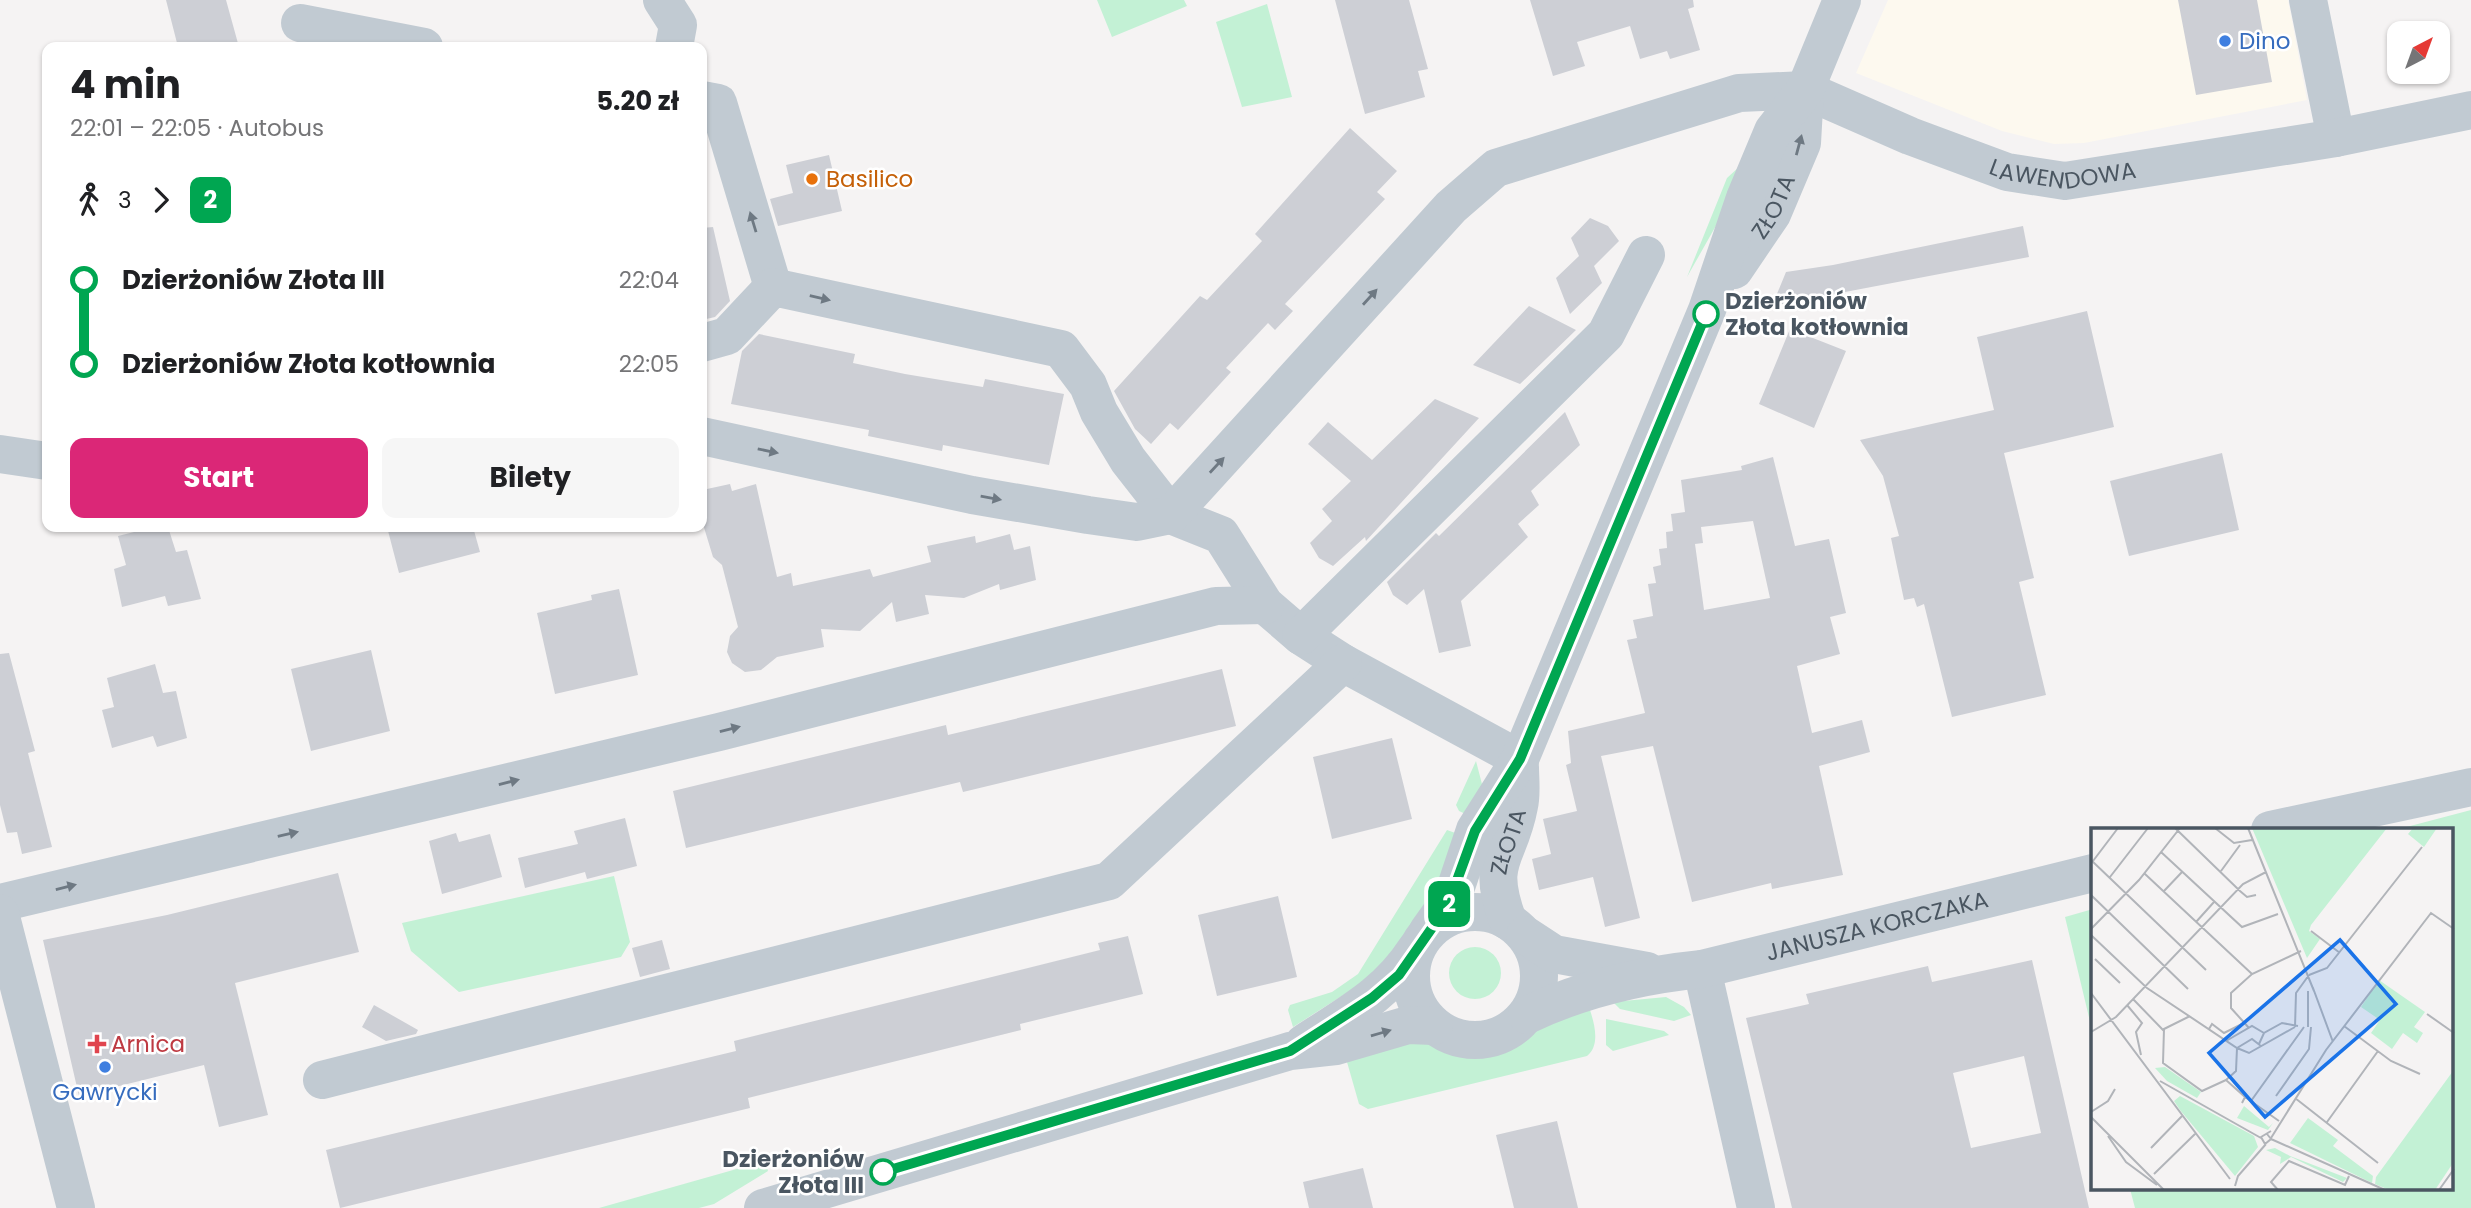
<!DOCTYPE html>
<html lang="pl">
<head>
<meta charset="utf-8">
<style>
	:root { --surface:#fff; --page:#f6f6f6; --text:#202124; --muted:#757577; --accent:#db2777 }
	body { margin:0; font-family:Poppins,sans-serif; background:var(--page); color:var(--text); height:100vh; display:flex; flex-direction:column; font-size:26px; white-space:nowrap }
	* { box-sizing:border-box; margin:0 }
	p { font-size:23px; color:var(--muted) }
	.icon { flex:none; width:38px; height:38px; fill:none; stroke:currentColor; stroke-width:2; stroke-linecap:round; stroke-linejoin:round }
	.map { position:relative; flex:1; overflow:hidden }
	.details { position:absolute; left:42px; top:42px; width:665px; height:490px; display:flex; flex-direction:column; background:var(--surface); border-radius:14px; box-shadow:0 2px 5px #0004 }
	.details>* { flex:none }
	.badge { padding:0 14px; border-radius:10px; font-size:24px; line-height:46px }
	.needle { width:46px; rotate:41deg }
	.fabs { position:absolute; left:2387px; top:21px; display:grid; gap:14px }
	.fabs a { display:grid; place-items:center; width:63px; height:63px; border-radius:14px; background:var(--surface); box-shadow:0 2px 5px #0004; font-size:35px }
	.map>.badge { position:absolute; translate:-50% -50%; box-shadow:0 0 0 4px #fff }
	.legs { display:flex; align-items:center; gap:10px; height:77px; padding:0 28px; font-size:23px }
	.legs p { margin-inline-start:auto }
	.overview { display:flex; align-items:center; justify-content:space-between; height:119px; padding:0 28px }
	h1 { font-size:38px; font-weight:700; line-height:52px }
	.action { display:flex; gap:14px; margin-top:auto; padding:14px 28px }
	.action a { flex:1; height:80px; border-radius:14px; background:var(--accent); color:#fff; font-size:28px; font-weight:700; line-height:80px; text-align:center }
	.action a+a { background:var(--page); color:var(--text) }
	ul { padding:0 28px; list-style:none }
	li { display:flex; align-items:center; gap:24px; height:84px; font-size:26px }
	li i { display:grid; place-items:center; width:10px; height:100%; margin:0 9px; background:currentColor }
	li i::after { content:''; width:18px; height:18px; margin:-9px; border:5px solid; border-radius:50%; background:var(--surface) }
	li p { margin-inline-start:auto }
	li:first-child i { background:linear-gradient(#0000 50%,currentColor 0) }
	li:last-child i { background:linear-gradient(currentColor 50%,#0000 0) }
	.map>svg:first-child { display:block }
	.commercial { fill:#fdf9ef }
	.green { fill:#c3f1d5 }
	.building { fill:#cdcfd5; fill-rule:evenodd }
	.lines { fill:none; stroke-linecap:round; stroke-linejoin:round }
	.minor { stroke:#c1cad2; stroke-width:38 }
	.tertiary { stroke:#c1cad2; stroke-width:38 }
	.oneway { fill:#6e7983 }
	.line-1-casing { stroke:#fff; stroke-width:16 }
	.line-1 { stroke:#00a651; stroke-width:10 }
	.shop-dot { fill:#3f7fe0; stroke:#fff; stroke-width:2.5 }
	.food-dot { fill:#e8710a; stroke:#fff; stroke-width:2.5 }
	.stop-1-dot { fill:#fff; stroke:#00a651; stroke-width:3.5 }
	.health-dot { fill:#e0444e; stroke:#fff; stroke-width:2.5 }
	.labels { text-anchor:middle; stroke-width:5; stroke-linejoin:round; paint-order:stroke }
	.shop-label { font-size:23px; fill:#366cbe; stroke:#fff; text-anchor:start }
	.street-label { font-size:23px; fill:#4a5661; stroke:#fff }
	.food-label { font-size:23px; fill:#c56008; stroke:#fff; text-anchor:start }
	.stop-label { font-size:23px; font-weight:bold; fill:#4a5661; stroke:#fff; text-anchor:start }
	.health-label { font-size:23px; fill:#be3a42; stroke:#fff; text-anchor:start }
	.inset-road { fill:none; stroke:#b1b4b9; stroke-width:2 }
	.view { fill:#1a73e8; fill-opacity:0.15; stroke:#1a73e8; stroke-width:3.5 }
	.inset-edge { fill:none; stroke:#4a5661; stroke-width:3.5 }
</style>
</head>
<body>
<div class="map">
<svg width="2471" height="1208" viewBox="0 0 2471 1208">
	<rect width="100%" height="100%" fill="#f5f3f3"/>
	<path class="commercial" d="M 1888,0 L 2288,0 L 2307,100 L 2084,143 L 2054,144 L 2002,131 L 1856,73 Z"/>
	<path class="green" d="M 1097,0 L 1184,0 L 1187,6 L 1112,37 Z
		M 1267,4 L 1292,97 L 1242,107 L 1216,22 Z
		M 1739,167 L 1748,169 L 1687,277 L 1727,178 Z
		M 1476,761 L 1483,788 L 1470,816 L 1459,811 L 1456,805 Z
		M 2471,810 L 2471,1208 L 2135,1208 L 2130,1189 L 2452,1189 L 2452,830 L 2395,830 Z
		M 1447,830 L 1461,835 L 1450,878 L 1408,933 L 1397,961 L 1293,1027 L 1288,1010 L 1290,1005 L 1332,992 L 1358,974 Z
		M 614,876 L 630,942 L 621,957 L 459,992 L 411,951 L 402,923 Z
		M 2093,909 L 2093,1034 L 2065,917 Z
		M1449 973a26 26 0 1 1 52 0a26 26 0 1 1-52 0Z
		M 1666,997 L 1684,1007 L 1691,1015 L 1674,1021 L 1620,1009 L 1613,1002 Z
		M 1588,1004 C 1593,1019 1602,1044 1587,1056 L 1368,1109 L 1359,1104 L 1345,1055 L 1427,1036 L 1451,1047 L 1484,1051 L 1510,1044 L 1541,1018 Z
		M 1606,1019 L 1664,1031 L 1669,1035 L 1613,1051 L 1606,1045 Z
		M 765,1161 L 768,1171 L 714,1204 L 699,1208 L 599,1208 Z"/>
	<path class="building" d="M 166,0 L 226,0 L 239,47 L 178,47 Z
		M 1335,0 L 1409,0 L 1428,69 L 1418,71 L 1425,97 L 1365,114 Z
		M 1530,0 L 1693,0 L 1694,7 L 1688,9 L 1700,50 L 1670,59 L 1667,51 L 1640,59 L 1630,26 L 1577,42 L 1585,66 L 1553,76 Z
		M 2178,0 L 2257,0 L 2272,82 L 2196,95 Z
		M 1350,128 L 1397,171 L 1377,192 L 1385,199 L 1285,304 L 1293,311 L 1275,330 L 1268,323 L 1226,368 L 1231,372 L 1178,430 L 1170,423 L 1151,444 L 1135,429 L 1114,391 L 1200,296 L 1207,300 L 1262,241 L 1255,234 Z
		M 829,155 L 842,211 L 778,226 L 770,199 L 793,193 L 786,165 Z
		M 1590,218 L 1608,226 L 1619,241 L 1594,266 L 1602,283 L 1570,314 L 1556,278 L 1579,256 L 1571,238 Z
		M 2023,226 L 2029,257 L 1772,306 L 1786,272 L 1833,265 Z
		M 713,227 L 730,301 L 715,317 L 702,320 L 702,228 Z
		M 1529,306 L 1576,330 L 1520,384 L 1473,365 Z
		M 2087,311 L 2114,427 L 2004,453 L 2034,578 L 2019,582 L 2046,695 L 1952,717 L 1924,604 L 1917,607 L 1914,598 L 1904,600 L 1891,538 L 1899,536 L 1883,476 L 1860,440 L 1994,410 L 1977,337 Z
		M 1790,329 L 1846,351 L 1814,428 L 1759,404 Z
		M 759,334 L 855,354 L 853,363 L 905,374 L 983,387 L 985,379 L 1064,394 L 1049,465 L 943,445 L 942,451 L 868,436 L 869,430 L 731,404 L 742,351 Z
		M 1435,399 L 1479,418 L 1366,541 L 1365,537 L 1333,566 L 1319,558 L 1310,543 L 1332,521 L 1322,509 L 1351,481 L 1308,444 L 1328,422 L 1372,460 Z
		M 1565,412 L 1580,445 L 1531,491 L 1539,505 L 1518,524 L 1528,537 L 1461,601 L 1471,646 L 1439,653 L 1424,589 L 1407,605 L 1393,595 L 1387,582 L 1436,533 L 1439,536 Z
		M 2222,453 L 2239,530 L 2129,556 L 2110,481 Z
		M 1773,457 L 1795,546 L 1829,539 L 1846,613 L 1830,617 L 1840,654 L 1797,666 L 1812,733 L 1862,720 L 1870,752 L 1819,766 L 1843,875 L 1772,889 L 1771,883 L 1692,902 L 1653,746 L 1601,756 L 1640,918 L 1605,927 L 1593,877 L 1539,890 L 1532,859 L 1551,854 L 1543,819 L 1577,811 L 1566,765 L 1571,763 L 1568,731 L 1645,713 L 1627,640 L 1637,638 L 1633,620 L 1653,616 L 1648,584 L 1656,583 L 1653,567 L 1661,565 L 1659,549 L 1667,548 L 1666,532 L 1673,531 L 1671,514 L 1685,512 L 1681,480 L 1742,470 L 1741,466 ZM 1753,521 L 1770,598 L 1704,610 L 1695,544 L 1703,543 L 1701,527 Z
		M 730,484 L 732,491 L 756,484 L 777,577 L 791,573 L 793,586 L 870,569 L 873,577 L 931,562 L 927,546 L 975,536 L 976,543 L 1010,534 L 1014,550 L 1030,546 L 1036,580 L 1000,590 L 999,584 L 964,598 L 925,595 L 929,614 L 896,622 L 892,602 L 860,631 L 821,629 L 824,647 L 777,657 L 761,670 L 745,672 L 732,663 L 727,652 L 730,636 L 738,627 L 722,565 L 713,557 L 702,521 L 707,489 Z
		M 154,527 L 168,527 L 176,552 L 187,550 L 201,599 L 168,606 L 165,596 L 122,607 L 114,569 L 126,565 L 118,536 Z
		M 387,527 L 473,527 L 480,552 L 399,573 Z
		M 619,589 L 638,675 L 555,694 L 537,613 L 592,600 L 591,595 Z
		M 371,650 L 390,731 L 311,751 L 291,669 Z
		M 9,653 L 35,751 L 28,753 L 52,847 L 22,854 L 17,832 L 7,833 L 0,805 L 0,654 Z
		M 155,664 L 163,693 L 176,691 L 187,738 L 157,747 L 153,736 L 112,748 L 102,710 L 114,707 L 107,678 Z
		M 1222,669 L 1236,726 L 963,792 L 960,782 L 686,848 L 673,791 L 946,725 L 948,735 Z
		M 1392,738 L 1412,819 L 1332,839 L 1313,757 Z
		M 625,818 L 637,866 L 587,879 L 585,872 L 525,888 L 518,858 L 578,844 L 574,831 Z
		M 456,833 L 459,842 L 490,834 L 502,877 L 442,894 L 429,841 Z
		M 338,873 L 359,952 L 235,983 L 268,1115 L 219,1127 L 204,1065 L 79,1096 L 43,940 L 167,915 Z
		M 1278,896 L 1297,977 L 1217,996 L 1198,915 Z
		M 1128,936 L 1143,994 L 1020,1024 L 1021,1030 L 748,1098 L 750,1108 L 340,1208 L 326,1150 L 736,1051 L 734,1041 L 1100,950 L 1098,943 Z
		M 662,940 L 670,969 L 640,977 L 632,948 Z
		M 2032,960 L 2089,1208 L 1792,1208 L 1746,1018 L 1809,1004 L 1806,994 L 1928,966 L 1932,982 ZM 2024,1056 L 2041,1133 L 1971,1148 L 1953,1073 Z
		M 374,1005 L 418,1030 L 416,1034 L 386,1041 L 362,1027 Z
		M 1557,1121 L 1578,1208 L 1514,1208 L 1496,1135 Z
		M 1363,1168 L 1373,1208 L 1309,1208 L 1303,1182 Z"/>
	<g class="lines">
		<g class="minor">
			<path d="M 662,0 L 678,25 L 674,47"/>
			<path d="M 2308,0 L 2336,138"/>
			<path d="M 300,23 L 424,47"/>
			<path d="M 702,100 L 718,103 L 773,287"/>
			<path d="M 702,343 L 727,336 L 773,287 L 1061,349 L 1088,385 L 1099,412 L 1128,460 L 1171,515 L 1221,535 L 1265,605 L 1301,636 L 1343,663 L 1520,759"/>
			<path id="s1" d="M 702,436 L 972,495 L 1088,515 L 1137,522 L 1171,515 L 1451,207 L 1496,168 L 1739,93 L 1805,90 L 1910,136 L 2007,172 L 2065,181 L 2336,138 L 2471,110"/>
			<path d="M 0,454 L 47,461"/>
			<path d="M 1301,636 L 1606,334 L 1646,255"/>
			<path d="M 0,903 L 719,732 L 1216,606 L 1265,605"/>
			<path d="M 0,913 L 76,1208"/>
			<path d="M 1702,969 L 1756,1208"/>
			<path d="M 322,1080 L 1109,881 L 1343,663"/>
		</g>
		<g class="tertiary">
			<path id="s2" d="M 1734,270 L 1772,214 L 1802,143 L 1805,90"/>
			<path d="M 2270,830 L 2471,787"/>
			<circle cx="1475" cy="976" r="64"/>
			<path id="s3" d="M 1508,921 C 1485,859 1509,860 1519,806 C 1522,794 1520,780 1520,767"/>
			<path d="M 1428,931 L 1453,896 L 1475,830 L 1520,759 L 1707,310 L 1745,198 L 1773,131 L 1805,90 L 1842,0"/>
			<path d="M 1525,935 L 1554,954 L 1647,971"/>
			<path id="s4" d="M 1527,1015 C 1582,989 1641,975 1702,969 L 2093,873"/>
			<path d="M 1304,1043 C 1348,1014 1387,994 1416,949"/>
			<path d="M 763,1208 L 1290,1051 L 1336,1046 L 1408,1025 L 1434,1026"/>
		</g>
	</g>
	<defs><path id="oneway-solid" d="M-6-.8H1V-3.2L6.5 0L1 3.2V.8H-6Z" transform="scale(1.75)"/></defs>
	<g class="oneway">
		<use href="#oneway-solid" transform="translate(1799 145) rotate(-75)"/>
		<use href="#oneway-solid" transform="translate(753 222) rotate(-107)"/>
		<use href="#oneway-solid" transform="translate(1370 297) rotate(-48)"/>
		<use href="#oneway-solid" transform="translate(820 298) rotate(13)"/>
		<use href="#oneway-solid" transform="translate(768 451) rotate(12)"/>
		<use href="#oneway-solid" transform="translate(1217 465) rotate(-47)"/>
		<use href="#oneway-solid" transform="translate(991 498) rotate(10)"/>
		<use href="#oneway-solid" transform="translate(730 729) rotate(-14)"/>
		<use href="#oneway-solid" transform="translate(509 782) rotate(-14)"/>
		<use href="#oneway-solid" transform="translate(288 834) rotate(-13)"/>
		<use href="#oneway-solid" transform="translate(66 887) rotate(-14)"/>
		<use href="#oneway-solid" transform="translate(1381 1033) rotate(-16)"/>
	</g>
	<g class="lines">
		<defs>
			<path id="line-1" d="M 883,1172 L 1290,1051 L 1372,998 L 1399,975 L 1448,905 L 1475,831 L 1520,759 L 1706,314"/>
		</defs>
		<use href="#line-1" class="line-1-casing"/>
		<use href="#line-1" class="line-1"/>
	</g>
	<g class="shop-dot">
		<circle cx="2225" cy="41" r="7"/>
		<circle cx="105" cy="1067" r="7"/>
	</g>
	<circle class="food-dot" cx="812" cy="179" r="7"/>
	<g class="stop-1-dot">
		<circle cx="1706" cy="314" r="12"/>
		<circle cx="883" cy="1172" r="12"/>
	</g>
	<path class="health-dot" d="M93.5 1033.5h7v7h7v7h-7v7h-7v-7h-7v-7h7z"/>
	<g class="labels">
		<g class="shop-label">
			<text x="2239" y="49">Dino</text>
			<text x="105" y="1100" text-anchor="middle">Gawrycki</text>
		</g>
		<g class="street-label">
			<text dy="8" stroke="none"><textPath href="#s1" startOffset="1549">LAWENDOWA</textPath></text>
			<text dy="8" stroke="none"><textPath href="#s2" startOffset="75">ZŁOTA</textPath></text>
			<text dy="8" stroke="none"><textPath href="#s3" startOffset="82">ZŁOTA</textPath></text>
			<text dy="8" stroke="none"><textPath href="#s4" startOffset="362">JANUSZA KORCZAKA</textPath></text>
		</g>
		<g class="food-label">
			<text x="826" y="187">Basilico</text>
		</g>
		<g class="stop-label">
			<text x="1725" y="309">Dzierżoniów<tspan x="1725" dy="26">Złota kotłownia</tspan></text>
			<text x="864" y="1167" text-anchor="end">Dzierżoniów<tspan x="864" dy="26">Złota III</tspan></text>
		</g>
		<g class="health-label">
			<text x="111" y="1052">Arnica</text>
		</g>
	</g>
	<g transform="translate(2091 828)">
		<rect width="362" height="362" fill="#f5f3f3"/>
		<path d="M 161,0 L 296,0 L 220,97 L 218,103 L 229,111 L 216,130 ZM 322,0 L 346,0 L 333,19 L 317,6 ZM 288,152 L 334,184 L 323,199 L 332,205 L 326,215 L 312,205 L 301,221 L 280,205 L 289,192 L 270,179 ZM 74,239 L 110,264 L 106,270 L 76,253 L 64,240 ZM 362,243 L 362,335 L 344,362 L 298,362 L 284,356 L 285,349 ZM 89,268 L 163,308 L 167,319 L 144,348 L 89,282 L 83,273 ZM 153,278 L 178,299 L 182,295 L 177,302 L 146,290 ZM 217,290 L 247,312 L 242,318 L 282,348 L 281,355 L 199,315 ZM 184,320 L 199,328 L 256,350 L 252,354 L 200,329 L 189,336 L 190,329 L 175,322 Z" fill="#c3f1d5"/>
		<path class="inset-road" d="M 84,0 L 149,63 L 156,69 L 165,67M 124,0 L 143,15 L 161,12M 157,0 L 223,163M 70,24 L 151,99 L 187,86M 0,32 L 115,142M 2,33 L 27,0M 130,43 L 149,17M 54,46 L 161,146M 19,49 L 57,0M 73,63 L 91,44M 0,67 L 97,161M 105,94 L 123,74M 0,101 L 48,52 L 89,0M 220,103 L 249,125M 0,107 L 56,160 L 146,220 L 158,225 L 204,199M 4,131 L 29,155M 218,147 L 236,140 L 331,19M 222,160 L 242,214M 0,165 L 139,351M 42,171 L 73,203M 36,177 L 51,195 L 45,204 L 50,227M 336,186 L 363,205M 99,188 L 73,201 L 72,235 L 111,263 L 135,252M 253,198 L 300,233 L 329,246M 204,199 L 205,165 L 218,147M 217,199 L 217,163M 158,200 L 140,180 L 140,165 L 161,146 L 210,123M 118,201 L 121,196 L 133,205 L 153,195M 0,204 L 25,189 L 152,56 L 175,44M 135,213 L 161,198 L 173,205M 168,216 L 173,205 L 191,195 L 207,198M 146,220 L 145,243 L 135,252 L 154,269M 146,220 L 161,211 L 170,218M 69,253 L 170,310M 185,268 L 218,221 L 220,199M 204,270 L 287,335M 160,273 L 213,199M 151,275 L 154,269 L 188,293M 0,284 L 17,273 L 24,261M 0,289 L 73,362M 236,294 L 287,223M 176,306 L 180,311 L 174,316 L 170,309 L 180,303M 17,308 L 35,334 L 66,357M 180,310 L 235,222 L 340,85 L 363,101M 180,311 L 294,362M 60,320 L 92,287M 63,346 L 105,305M 144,358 L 147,348 L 175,316M 187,362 L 180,354 L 198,333 L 254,357 L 258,348M 348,362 L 363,341"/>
		<path class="view" d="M 249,112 L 305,176 L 174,289 L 118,225 Z"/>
		<rect width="362" height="362" class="inset-edge"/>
	</g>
</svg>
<div class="fabs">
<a><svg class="needle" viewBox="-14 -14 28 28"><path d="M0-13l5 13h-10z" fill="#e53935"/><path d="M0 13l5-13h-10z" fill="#757577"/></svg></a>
</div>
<b class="badge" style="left:1449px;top:904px;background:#00a651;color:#fff">2</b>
<section class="details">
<div class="overview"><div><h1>4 min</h1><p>22:01 – 22:05 · Autobus</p></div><b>5.20 zł</b></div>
<div class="legs"><svg class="icon" aria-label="walk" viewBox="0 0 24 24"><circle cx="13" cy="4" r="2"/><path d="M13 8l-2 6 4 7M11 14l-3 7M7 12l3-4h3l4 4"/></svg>3<svg class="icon" aria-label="forward" viewBox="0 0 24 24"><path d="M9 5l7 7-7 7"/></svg><b class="badge" style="background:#00a651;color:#fff">2</b></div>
<ul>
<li><i style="color:#00a651"></i><b>Dzierżoniów Złota III</b><p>22:04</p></li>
<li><i style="color:#00a651"></i><b>Dzierżoniów Złota kotłownia</b><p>22:05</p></li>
</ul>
<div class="action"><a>Start</a><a>Bilety</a></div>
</section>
</div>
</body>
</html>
